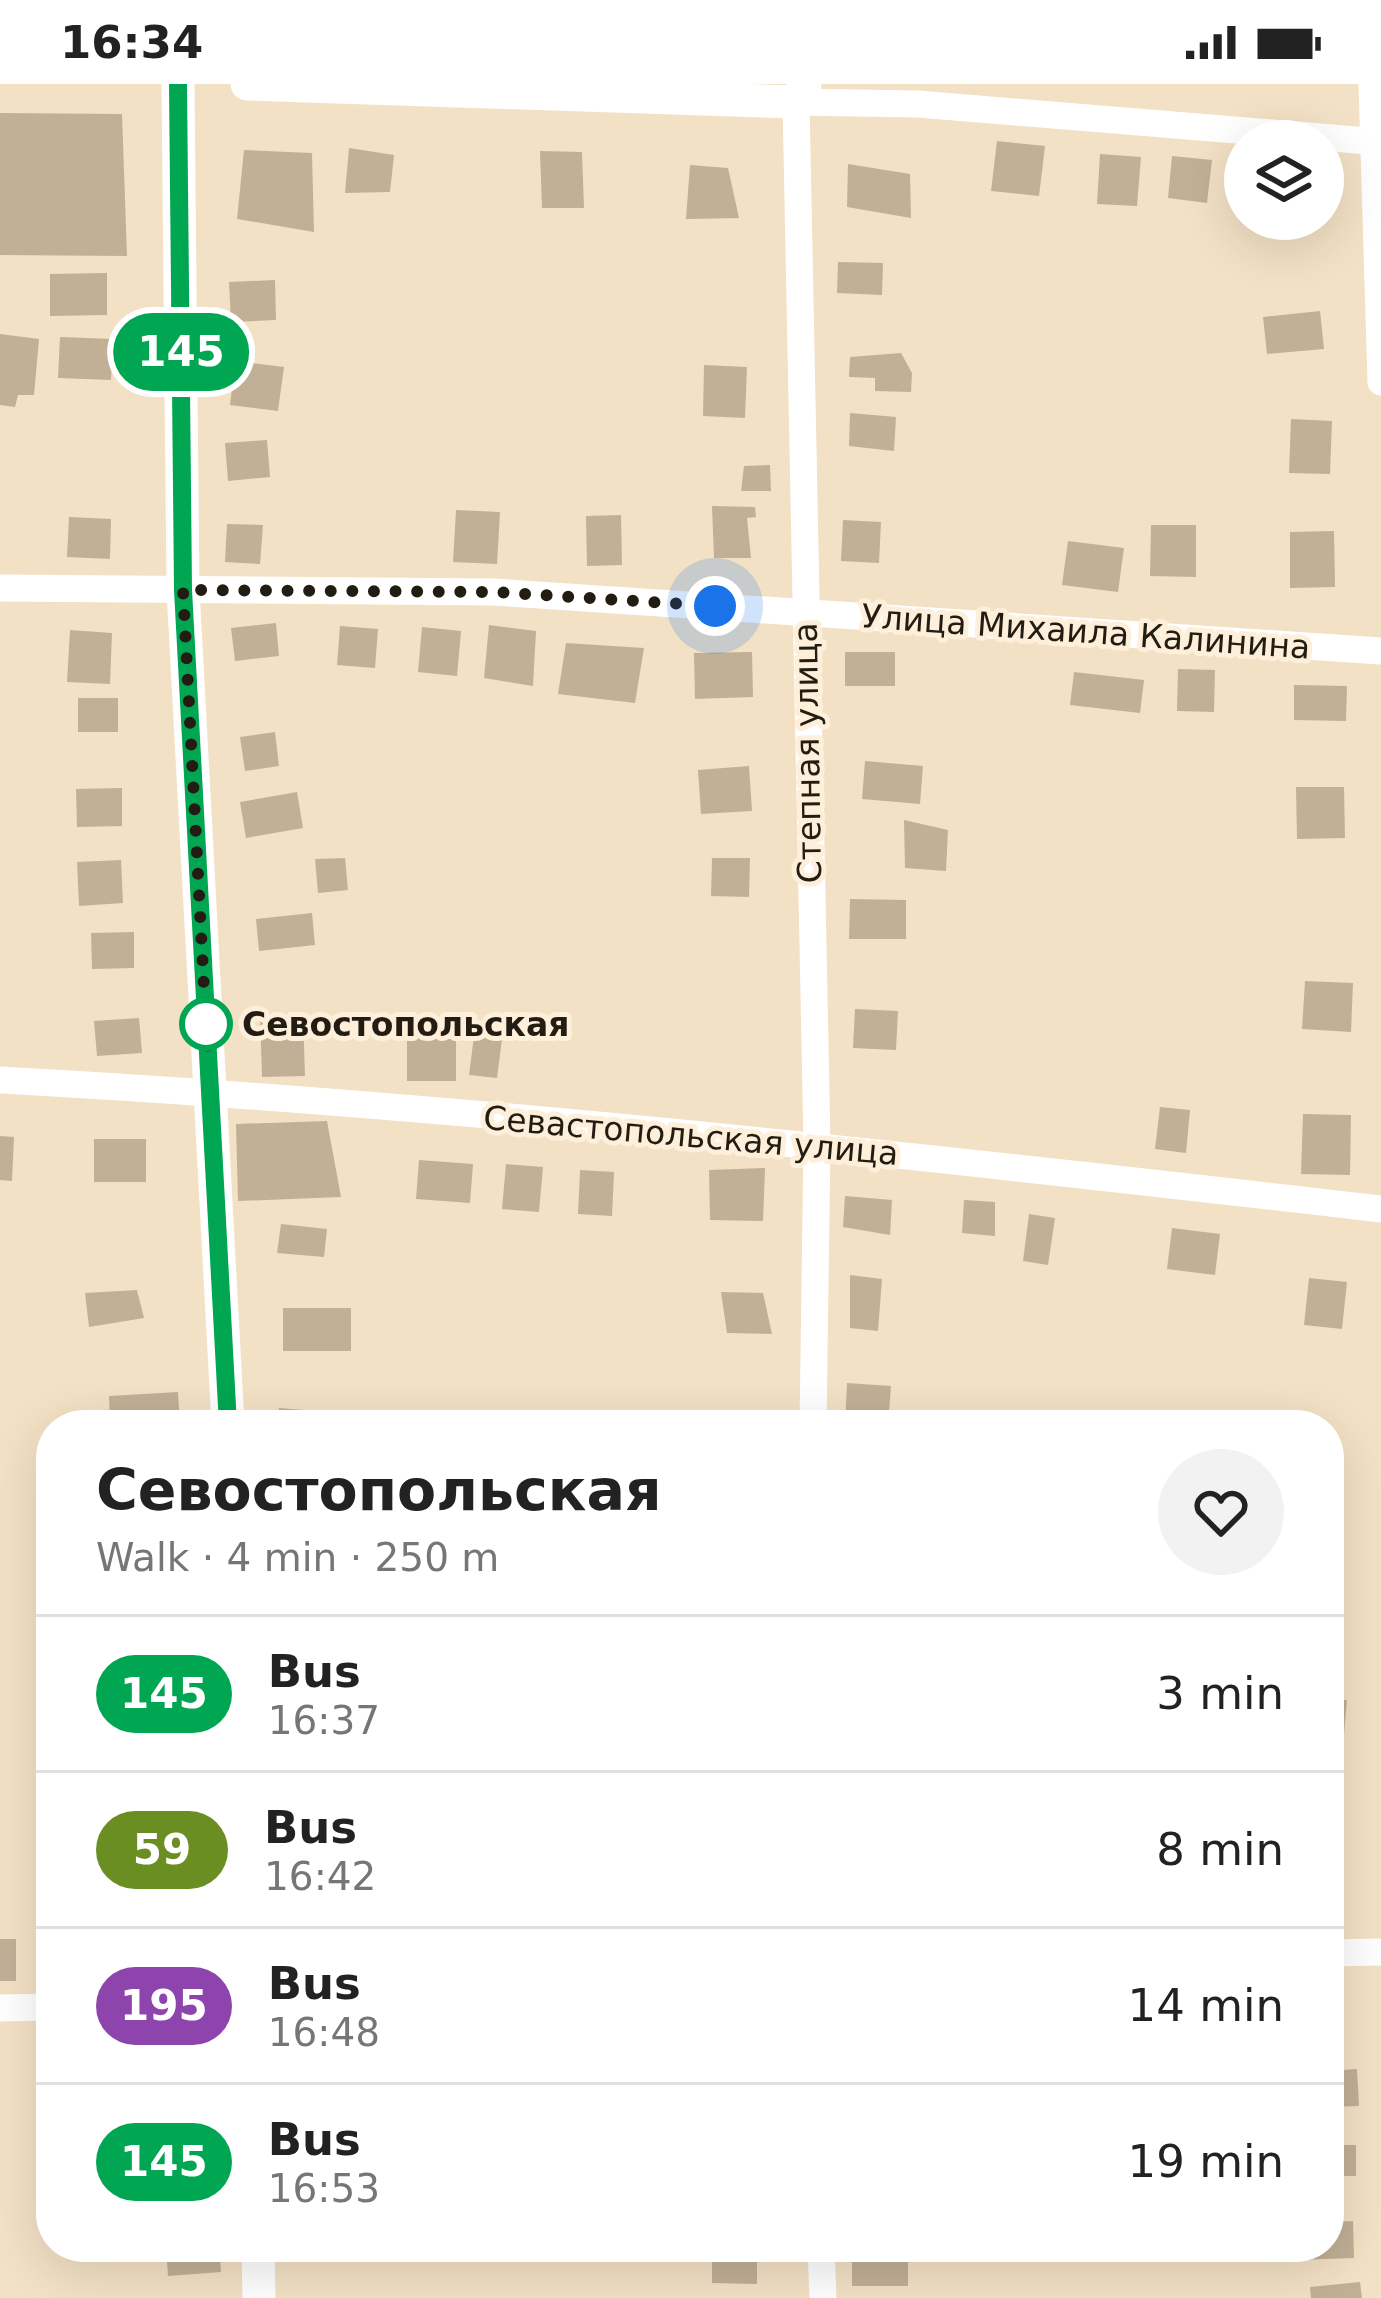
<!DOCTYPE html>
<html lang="en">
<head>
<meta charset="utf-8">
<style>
	:root { --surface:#fff; --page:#f2f2f2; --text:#222; --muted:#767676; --line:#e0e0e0 }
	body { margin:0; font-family:"DejaVu Sans",sans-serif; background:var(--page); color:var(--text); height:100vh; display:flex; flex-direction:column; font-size:45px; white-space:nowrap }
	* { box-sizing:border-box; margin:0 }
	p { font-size:39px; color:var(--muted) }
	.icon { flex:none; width:66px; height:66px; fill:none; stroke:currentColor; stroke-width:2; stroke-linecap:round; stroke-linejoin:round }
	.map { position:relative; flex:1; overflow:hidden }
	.panel { position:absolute; left:36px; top:1326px; width:1308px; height:852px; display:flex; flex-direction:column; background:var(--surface); border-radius:48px; box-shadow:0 12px 48px #0002 }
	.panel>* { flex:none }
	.badge { padding:0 24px; border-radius:39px; font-size:42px; line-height:78px }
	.fabs { position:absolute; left:1224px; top:36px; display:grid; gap:24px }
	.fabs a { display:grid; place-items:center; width:120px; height:120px; border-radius:50%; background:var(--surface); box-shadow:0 12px 48px #0002; font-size:60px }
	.you { position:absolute; width:60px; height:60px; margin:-30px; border:9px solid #fff; border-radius:50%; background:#1a73e8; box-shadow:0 0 0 18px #1a73e833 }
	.map>.badge { position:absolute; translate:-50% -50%; box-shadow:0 0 0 6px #fff }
	.round { display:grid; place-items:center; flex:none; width:126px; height:126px; border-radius:63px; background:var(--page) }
	.overview { display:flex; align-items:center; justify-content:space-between; height:204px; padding:0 60px }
	h1 { font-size:57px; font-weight:700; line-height:90px }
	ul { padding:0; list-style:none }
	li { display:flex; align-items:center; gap:36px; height:156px; padding:0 60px; border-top:3px solid var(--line) }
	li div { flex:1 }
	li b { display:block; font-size:45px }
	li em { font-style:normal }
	li .badge { min-width:132px; font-weight:700; text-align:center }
	.status { display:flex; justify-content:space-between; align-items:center; height:84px; padding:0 60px; background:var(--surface); direction:ltr }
	.status svg { height:33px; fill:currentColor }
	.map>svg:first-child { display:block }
	.building { fill:#c1b096 }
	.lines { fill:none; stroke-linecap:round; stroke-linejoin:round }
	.minor { stroke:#fff; stroke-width:27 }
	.tertiary { stroke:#fff; stroke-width:33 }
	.line-casing { stroke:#fff; stroke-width:27 }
	.line { stroke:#00a651; stroke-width:18 }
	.walk { stroke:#221c12; stroke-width:12; stroke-dasharray:0 21.6 }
	.stop-dot { fill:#fff; stroke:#00a651; stroke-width:6 }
	.labels { text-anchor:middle; stroke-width:10; stroke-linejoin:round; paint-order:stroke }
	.street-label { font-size:33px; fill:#221c12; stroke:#fdefd9 }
	.stop-label { font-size:33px; font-weight:bold; fill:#221c12; stroke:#fdefd9; text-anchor:start }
</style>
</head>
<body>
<div class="status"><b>16:34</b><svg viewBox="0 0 49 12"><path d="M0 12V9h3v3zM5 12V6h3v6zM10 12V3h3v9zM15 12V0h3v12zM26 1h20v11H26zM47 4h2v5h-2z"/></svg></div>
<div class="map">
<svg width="1381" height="2214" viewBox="0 0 1381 2214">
	<rect width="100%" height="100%" fill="#f3e1c5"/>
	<path class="building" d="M 0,29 L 122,30 L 127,172 L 0,171 Z
		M 997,57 L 1045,62 L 1039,112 L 991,107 Z
		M 349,64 L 394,71 L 390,108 L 345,109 Z
		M 244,66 L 312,69 L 314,148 L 237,135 Z
		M 540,67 L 582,68 L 584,124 L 542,124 Z
		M 1100,70 L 1141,73 L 1137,122 L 1097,120 Z
		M 1172,72 L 1212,76 L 1207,119 L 1168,114 Z
		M 848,80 L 910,90 L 911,134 L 847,123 Z
		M 690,81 L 728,84 L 739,134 L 686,135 Z
		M 838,178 L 883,179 L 882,211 L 837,209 Z
		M 107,189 L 107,231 L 50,232 L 50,190 Z
		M 275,196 L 276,236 L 231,238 L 229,198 Z
		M 1320,227 L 1324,265 L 1267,270 L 1263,233 Z
		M 0,250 L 39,255 L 34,311 L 18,311 L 15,323 L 0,321 Z
		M 60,253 L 113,255 L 111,296 L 58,294 Z
		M 901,269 L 912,289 L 911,308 L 875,307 L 875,294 L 849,293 L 850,273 Z
		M 235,277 L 284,283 L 278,327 L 230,321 Z
		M 704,281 L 747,283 L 745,334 L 703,332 Z
		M 850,329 L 896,333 L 894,367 L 849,362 Z
		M 1291,335 L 1332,337 L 1330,390 L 1289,389 Z
		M 267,356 L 270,393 L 228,397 L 225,359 Z
		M 770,381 L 771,407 L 741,407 L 744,382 Z
		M 712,422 L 755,423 L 756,433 L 747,434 L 751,474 L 714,474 Z
		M 456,426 L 500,428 L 497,480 L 453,478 Z
		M 621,431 L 622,481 L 587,482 L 586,432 Z
		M 69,433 L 111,435 L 110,475 L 67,473 Z
		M 843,436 L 881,438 L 879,479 L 841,477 Z
		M 227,440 L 263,441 L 260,480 L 225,478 Z
		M 1151,441 L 1196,441 L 1196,493 L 1150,492 Z
		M 1334,447 L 1335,503 L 1290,504 L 1290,448 Z
		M 1068,457 L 1124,464 L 1118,508 L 1062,501 Z
		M 276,539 L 279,572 L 235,577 L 231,544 Z
		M 489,541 L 536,547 L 533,602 L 484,594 Z
		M 340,542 L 378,545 L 375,584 L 337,581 Z
		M 422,543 L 461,547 L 457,592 L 418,588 Z
		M 70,546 L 112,549 L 110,600 L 67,598 Z
		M 566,559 L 644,564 L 635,619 L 558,610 Z
		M 752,568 L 753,613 L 695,615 L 694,569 Z
		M 845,568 L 895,568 L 895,602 L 845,602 Z
		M 1178,585 L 1215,586 L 1214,628 L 1177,627 Z
		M 1074,588 L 1144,596 L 1140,629 L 1070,621 Z
		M 1294,601 L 1347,602 L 1346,637 L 1294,636 Z
		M 78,614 L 118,614 L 118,648 L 78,648 Z
		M 275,648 L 279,682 L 245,687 L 240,653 Z
		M 865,677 L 923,682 L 920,720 L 862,715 Z
		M 749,682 L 752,727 L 701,730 L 698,686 Z
		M 1296,703 L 1344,703 L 1345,754 L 1297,755 Z
		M 122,704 L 122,742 L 77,743 L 76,705 Z
		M 297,708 L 303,744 L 246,754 L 240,718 Z
		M 904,736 L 948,746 L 946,787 L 905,784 Z
		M 345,774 L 348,806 L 318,809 L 315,775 Z
		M 712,774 L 750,774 L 749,813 L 711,812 Z
		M 121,776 L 123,819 L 79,822 L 77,778 Z
		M 850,815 L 906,816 L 906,855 L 849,855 Z
		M 312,829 L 315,861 L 259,867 L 256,835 Z
		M 134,848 L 134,884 L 92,885 L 91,849 Z
		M 1305,897 L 1353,899 L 1351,948 L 1302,945 Z
		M 855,925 L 898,927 L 896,966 L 853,964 Z
		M 303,930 L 305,992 L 262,993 L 260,931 Z
		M 139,934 L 142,969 L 97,972 L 94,937 Z
		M 407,950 L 456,950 L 456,997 L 407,997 Z
		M 474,952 L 502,955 L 497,994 L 469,991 Z
		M 1160,1023 L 1190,1026 L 1186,1069 L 1155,1065 Z
		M 1303,1030 L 1351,1031 L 1350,1091 L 1301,1090 Z
		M 327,1037 L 341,1113 L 238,1117 L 236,1040 Z
		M 0,1052 L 14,1053 L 12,1097 L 0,1096 Z
		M 94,1055 L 146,1055 L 146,1098 L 94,1098 Z
		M 419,1076 L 473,1080 L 470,1119 L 416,1115 Z
		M 506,1080 L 543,1083 L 539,1128 L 502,1125 Z
		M 765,1084 L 763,1137 L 710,1136 L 709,1086 Z
		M 580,1086 L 614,1088 L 612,1132 L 578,1130 Z
		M 845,1112 L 892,1116 L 890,1151 L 843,1143 Z
		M 964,1116 L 995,1118 L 995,1152 L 962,1149 Z
		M 1029,1130 L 1055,1134 L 1048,1181 L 1023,1177 Z
		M 281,1140 L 327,1145 L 324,1173 L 277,1169 Z
		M 1172,1144 L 1220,1150 L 1215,1191 L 1167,1185 Z
		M 850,1191 L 882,1195 L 878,1247 L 850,1244 Z
		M 1309,1194 L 1347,1198 L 1342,1245 L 1304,1241 Z
		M 137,1206 L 144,1234 L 89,1243 L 85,1209 Z
		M 721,1208 L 763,1209 L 772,1250 L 727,1249 Z
		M 283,1224 L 351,1224 L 351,1267 L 283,1267 Z
		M 847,1299 L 891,1302 L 888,1341 L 845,1341 Z
		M 178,1308 L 180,1341 L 110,1341 L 109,1312 Z
		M 279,1324 L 342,1329 L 341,1341 L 277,1341 Z
		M 1329,1357 L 1334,1357 L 1334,1404 L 1329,1404 Z
		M 1329,1449 L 1335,1449 L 1334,1483 L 1329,1483 Z
		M 1329,1509 L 1337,1509 L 1336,1561 L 1329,1560 Z
		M 1329,1615 L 1347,1616 L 1343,1662 L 1329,1661 Z
		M 1329,1683 L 1344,1683 L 1344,1727 L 1329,1727 Z
		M 0,1855 L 16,1855 L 16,1897 L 0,1897 Z
		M 1357,1985 L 1359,2022 L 1329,2023 L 1329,1987 Z
		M 1329,2061 L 1356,2061 L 1356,2092 L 1329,2092 Z
		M 1353,2137 L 1354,2174 L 1296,2176 L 1296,2163 L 1329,2163 L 1329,2138 Z
		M 166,2163 L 219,2163 L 221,2188 L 168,2192 Z
		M 712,2163 L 757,2163 L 757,2200 L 712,2199 Z
		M 852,2171 L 908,2171 L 908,2202 L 852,2202 Z
		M 1360,2198 L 1362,2214 L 1311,2214 L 1310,2203 Z"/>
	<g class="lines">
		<path class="minor" d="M 1372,0 L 1381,298
			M 0,504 L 494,508 L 1381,567
			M 0,996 C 462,1021 922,1072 1381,1125
			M 813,1341 L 817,1060 L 796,18 L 918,20 L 1381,58
			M 1329,1869 L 1381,1868
			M 0,1924 L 51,1923
			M 821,2163 L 823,2214"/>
		<path class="tertiary" d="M 178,0 L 183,506 L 228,1341
			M 247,0 L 796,18 L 805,0
			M 258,2163 L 259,2214"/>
	</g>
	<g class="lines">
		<defs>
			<path id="line" d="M 178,0 L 183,506 L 228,1341"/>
		</defs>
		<use href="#line" class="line-casing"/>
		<use href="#line" class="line"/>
		<path class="walk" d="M 206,940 L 207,962 L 183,506 L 494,508 L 715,522"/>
	</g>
	<circle class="stop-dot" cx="206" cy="940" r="24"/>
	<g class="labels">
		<g class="street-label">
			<text transform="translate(1086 547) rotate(4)" y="12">Улица Михаила Калинина</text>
			<text transform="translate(807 669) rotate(-91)" y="12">Степная улица</text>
			<text transform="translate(691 1051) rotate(5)" y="12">Севастопольская улица</text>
		</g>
		<g class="stop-label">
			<text x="242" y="952">Севостопольская</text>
		</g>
	</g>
</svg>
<div class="fabs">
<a><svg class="icon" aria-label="layers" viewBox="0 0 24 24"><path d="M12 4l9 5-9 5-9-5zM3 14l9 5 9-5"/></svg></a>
</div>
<div class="you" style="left:715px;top:522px"></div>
<b class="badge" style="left:181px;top:268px;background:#00a651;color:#fff">145</b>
<section class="panel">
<div class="overview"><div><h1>Севостопольская</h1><p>Walk · 4 min · 250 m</p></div><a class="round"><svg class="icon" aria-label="heart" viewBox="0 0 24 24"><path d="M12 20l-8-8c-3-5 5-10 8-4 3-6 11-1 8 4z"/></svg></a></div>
<ul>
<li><span class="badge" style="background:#00a651;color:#fff">145</span><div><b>Bus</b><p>16:37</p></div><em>3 min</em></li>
<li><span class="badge" style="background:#6b8e23;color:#fff">59</span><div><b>Bus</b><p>16:42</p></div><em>8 min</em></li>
<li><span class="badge" style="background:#8e44ad;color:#fff">195</span><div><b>Bus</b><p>16:48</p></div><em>14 min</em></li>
<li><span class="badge" style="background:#00a651;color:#fff">145</span><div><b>Bus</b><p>16:53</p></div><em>19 min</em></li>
</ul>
</section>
</div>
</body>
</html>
